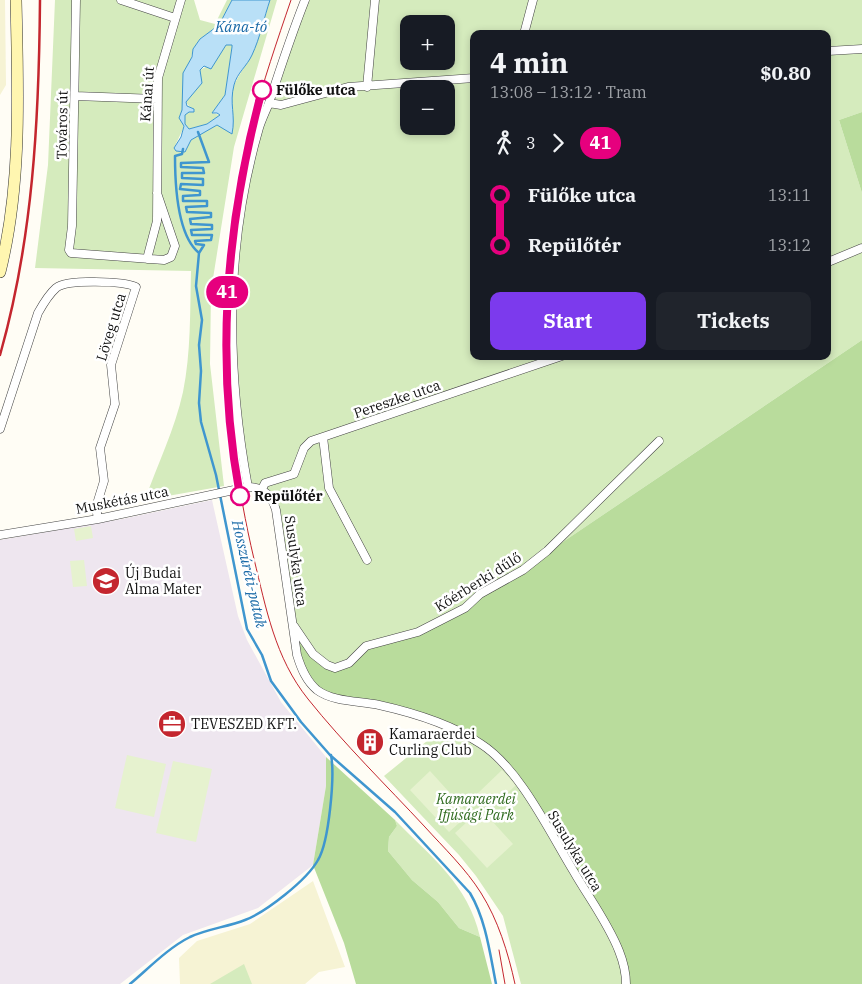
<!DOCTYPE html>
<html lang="en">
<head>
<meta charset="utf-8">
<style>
	:root { --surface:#171b24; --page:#20242c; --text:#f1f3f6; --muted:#9ea1a6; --accent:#7c3aed }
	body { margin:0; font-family:"IBM Plex Serif",serif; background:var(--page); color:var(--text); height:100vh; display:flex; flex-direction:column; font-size:19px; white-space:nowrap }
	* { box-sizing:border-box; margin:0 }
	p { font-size:16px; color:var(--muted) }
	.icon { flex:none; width:28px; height:28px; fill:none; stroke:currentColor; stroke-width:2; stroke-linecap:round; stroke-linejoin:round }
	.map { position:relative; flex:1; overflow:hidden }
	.drawer { position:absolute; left:470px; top:30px; width:361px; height:330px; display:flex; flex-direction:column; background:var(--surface); border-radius:10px; box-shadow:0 2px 8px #0003 }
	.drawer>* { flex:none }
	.badge { padding:0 10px; border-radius:16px; font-size:18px; line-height:32px }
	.tools { position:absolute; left:400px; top:15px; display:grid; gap:10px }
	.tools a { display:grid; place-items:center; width:55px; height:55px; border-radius:10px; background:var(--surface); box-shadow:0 2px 8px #0003; font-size:25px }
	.map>.badge { position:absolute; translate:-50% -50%; box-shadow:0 0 0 2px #fff }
	.legs { display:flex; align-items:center; gap:8px; height:55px; padding:0 20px; font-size:16px }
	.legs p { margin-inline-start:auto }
	.summary { display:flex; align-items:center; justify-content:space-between; height:85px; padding:0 20px }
	h1 { font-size:28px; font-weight:800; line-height:38px }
	.action { display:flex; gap:10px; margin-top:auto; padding:10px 20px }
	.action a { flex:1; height:58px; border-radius:10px; background:var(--accent); color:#fff; font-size:20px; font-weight:800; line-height:58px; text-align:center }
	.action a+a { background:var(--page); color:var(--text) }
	ul { padding:0 20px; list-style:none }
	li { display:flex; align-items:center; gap:18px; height:50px; font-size:19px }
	li i { display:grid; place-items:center; width:8px; height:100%; margin:0 6px; background:currentColor }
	li i::after { content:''; width:12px; height:12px; margin:-6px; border:4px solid; border-radius:50%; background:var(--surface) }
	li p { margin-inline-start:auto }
	li:first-child i { background:linear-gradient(#0000 50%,currentColor 0) }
	li:last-child i { background:linear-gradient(currentColor 50%,#0000 0) }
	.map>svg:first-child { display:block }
	.industrial { fill:#eee6ef }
	.farmland { fill:#f6f3d4 }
	.green { fill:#d5ebbd; fill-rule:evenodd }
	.forest { fill:#b9dc9c }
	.pitch { fill:#e6f2cf }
	.water { fill:#b9e0f7; stroke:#3f96cf; fill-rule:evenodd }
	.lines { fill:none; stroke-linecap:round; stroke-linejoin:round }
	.stream { stroke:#3f96cf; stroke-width:2.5 }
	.street-casing { stroke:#444; stroke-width:9 }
	.secondary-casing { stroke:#333; stroke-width:12 }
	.street { stroke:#fff; stroke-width:8 }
	.secondary { stroke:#fff6b0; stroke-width:11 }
	.tram { stroke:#c4262e; stroke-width:1 }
	.rail { stroke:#c4262e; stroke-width:2.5 }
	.line-1-casing { stroke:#fff; stroke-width:11 }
	.line-1 { stroke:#e6007e; stroke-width:8 }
	.stop-1-dot { fill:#fff; stroke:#e6007e; stroke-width:2.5 }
	.labels { text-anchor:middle; stroke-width:5; stroke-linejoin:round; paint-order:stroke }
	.stop-label { font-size:14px; font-weight:bold; fill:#111; stroke:#fff; text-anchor:start }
	.street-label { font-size:14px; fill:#111; stroke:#fff }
	.poi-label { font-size:14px; fill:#111; stroke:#fff; text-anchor:start }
	.park-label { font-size:14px; font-style:italic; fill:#2f6b1f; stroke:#fff }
	.water-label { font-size:15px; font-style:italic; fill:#1768a6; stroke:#fff }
</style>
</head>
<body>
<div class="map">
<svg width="862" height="984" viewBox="0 0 862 984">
	<rect width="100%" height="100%" fill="#fffdf5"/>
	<path class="industrial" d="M 212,500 L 238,616 L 247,640 L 281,702 L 326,757 L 326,786 L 313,865 L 258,908 L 183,935 L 120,984 L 0,984 L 0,540 L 122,519 Z"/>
	<path class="farmland" d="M 0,0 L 5,0 L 6,85 L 0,95 Z
		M 313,881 L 345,967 L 319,972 L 305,984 L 180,984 L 179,958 L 197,941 L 250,924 Z"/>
	<path class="green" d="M 55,0 L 194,0 L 200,20 L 215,24 L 227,0 L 232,0 L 219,25 L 200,39 L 193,49 L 190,63 L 183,129 L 174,148 L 176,151 L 185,151 L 190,140 L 204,131 L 218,125 L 233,113 C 224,87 246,70 254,49 C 261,33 265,16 270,0 L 277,0 L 234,147 L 211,291 L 210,364 L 224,486 L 145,500 C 157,465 175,429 183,392 C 191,353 190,311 191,271 L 35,268 L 48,165 Z
		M 301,0 L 862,0 L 862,112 L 839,120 L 862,193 L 862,340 L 465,608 L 349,663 L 327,665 L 296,629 L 271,498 L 248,487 L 232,322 L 248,173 ZM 409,24 L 446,24 L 446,61 L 409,61 ZM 474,34 L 828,34 L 828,356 L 474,356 ZM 409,89 L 446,89 L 446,126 L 409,126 Z
		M 226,45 L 232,45 L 232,47 L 225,95 L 212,113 L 220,115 L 207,124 L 189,129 L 185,124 L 185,115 L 191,109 L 186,102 L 191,94 L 197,89 L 200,70 L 213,63 Z
		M 443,728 L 481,747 L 515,781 L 605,928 L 620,963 L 623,984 L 521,984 L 503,916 L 476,876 L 459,855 L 384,776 Z
		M 395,820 C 431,857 468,884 480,937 L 459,928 L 438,902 L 412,880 L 388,851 L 389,837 L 397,826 Z
		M 244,964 L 252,984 L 210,984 Z"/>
	<path class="forest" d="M 862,112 L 862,193 L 839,120 Z
		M 862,340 L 862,984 L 623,984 L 616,951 L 605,928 L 515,781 C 505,769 493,755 480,746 C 434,718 379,708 329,693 C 302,679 300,656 296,629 L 327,665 L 341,667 L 359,652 L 465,608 Z
		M 326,757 L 395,820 L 397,826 L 389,837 L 388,851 L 412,880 L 438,902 L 459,928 L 480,937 L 492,984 L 356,984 L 344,943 L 313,865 L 326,786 Z"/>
	<path class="pitch" d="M 91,526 L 93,538 L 76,541 L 74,529 Z
		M 84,560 L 87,586 L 73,587 L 70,561 Z
		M 127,755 L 166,764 L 154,817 L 115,808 Z
		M 173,761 L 212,769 L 196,842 L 156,833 Z
		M 502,770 L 516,785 L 491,809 L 477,794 Z
		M 430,771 L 469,814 L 449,832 L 410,790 Z
		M 481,809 L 513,844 L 487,868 L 455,833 Z"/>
	<path class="water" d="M 232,0 L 270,0 C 264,18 260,38 252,55 C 247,66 237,73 234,85 C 229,104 236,115 232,134 L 217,125 L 191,140 L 185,152 L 176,151 L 174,148 L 181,137 L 184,126 L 179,118 L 182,110 L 183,73 L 192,57 L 193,49 L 200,39 L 219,25 ZM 226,45 L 232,45 L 232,47 L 225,95 L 212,113 L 217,113 L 220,115 L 207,124 L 189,129 L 185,124 L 185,115 L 189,112 L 194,112 L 194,109 L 187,106 L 186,102 L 202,83 L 200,70 L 204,66 L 211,69 Z"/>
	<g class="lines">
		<path class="stream" d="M 198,132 L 209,162 L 181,163 L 181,167 L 203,168 L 204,173 L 182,173 L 182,178 L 203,179 L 203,185 L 181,184 L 180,189 L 200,191 L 200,195 L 183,196 L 183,201 L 207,201 L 207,206 L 186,207 L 187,212 L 211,213 L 211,217 L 190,219 L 191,224 L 212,225 L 212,229 L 191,230 L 192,235 L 212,235 L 211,240 L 195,241 L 196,244 L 204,245 L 199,253
			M 183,149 L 182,154 L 175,156 C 175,183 177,235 199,253 L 196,286 L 202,320 L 199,345 L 201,371 L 199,403 L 201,422 L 216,475 L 247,629 L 262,655 L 271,681 L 301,722 L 330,755 L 395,812 L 470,893 C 486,920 490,954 496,984
			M 130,984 C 149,968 168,948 190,937 C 207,929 227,927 245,920 C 266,912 307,880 318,860 C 329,842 335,776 331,755"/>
		<defs>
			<path id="street" d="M 76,0 L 72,226 L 69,250 L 71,253 L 164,260 L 171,257 L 175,246 L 157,193
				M 121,0 L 175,18
				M 524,34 L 533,0
				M 828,51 L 862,49
				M 367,87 L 375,0
				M 75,96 L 157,99
				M 269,103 L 281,105 L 348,87 L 474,78
				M 147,259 L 157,221 L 158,78 L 181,0
				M 828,262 L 862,248
				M 0,429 L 38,313 C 43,304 48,295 56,288 C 67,279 124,281 136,287 L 111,365 L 115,404 L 100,448 L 104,481 L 96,507 L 98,519
				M 323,437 L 329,488 L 367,560
				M 248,487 C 226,368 225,245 259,128 C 262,118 267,109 270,100 C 281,66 292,33 305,0
				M 262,489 L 265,483 L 294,474 L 304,448 L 311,441 L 562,356
				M 0,535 L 98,519 L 248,487 C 264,487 272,496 276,510 L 297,655 C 301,668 306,681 317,690 C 333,702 360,701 379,705 C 415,713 451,724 481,744 C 520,769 550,833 574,872 C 589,898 608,923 619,951 C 623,961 626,973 626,984
				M 294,626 L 313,654 L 327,665 L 335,668 L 349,663 L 366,646 L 418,632 L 465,608 L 480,594 L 523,570 L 547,551 L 659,441"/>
			<path id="secondary" d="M 0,272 C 22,184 18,90 16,0"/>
		</defs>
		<use href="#street" class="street-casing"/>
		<use href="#secondary" class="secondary-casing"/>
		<use href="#street" class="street"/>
		<use href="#secondary" class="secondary"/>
		<path class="tram" d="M 291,0 C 277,41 263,82 252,124 C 216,268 220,415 254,559 C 266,608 275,658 308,699 C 344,744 386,785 425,827 C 444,848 466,869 481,893 C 498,920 508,952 515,984
			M 499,950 L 505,984"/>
		<path class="rail" d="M 0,355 C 33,239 39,120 40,0"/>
	</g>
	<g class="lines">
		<defs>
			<path id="line-1" d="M 240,496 C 215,361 226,223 262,90"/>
		</defs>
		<use href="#line-1" class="line-1-casing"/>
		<use href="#line-1" class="line-1"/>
	</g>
	<defs>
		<symbol id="school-disc" viewBox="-11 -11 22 22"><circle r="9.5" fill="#c4262e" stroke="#fff"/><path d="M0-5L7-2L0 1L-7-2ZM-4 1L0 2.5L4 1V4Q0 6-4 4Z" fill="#fff"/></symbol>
		<symbol id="office-disc" viewBox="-11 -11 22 22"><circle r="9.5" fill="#c4262e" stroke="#fff"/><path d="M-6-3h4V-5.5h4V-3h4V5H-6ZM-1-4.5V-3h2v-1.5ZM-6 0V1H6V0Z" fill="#fff"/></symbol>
		<symbol id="building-disc" viewBox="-11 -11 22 22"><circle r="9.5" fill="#c4262e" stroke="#fff"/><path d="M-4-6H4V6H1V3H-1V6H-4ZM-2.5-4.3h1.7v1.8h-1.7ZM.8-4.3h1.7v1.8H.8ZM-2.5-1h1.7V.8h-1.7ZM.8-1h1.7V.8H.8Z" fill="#fff"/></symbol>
	</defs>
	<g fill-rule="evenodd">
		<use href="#school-disc" x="90" y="565" width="32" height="32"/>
		<use href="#office-disc" x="156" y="708" width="32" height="32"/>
		<use href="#building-disc" x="354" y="726" width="32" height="32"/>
	</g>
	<g class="stop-1-dot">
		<circle cx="262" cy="90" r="9"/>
		<circle cx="240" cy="496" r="9"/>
	</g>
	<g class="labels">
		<g class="stop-label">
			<text x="276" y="95">Fülőke utca</text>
			<text x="254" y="501">Repülőtér</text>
		</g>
		<g class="street-label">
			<text transform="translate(147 94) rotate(-86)" y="5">Kánai út</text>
			<text transform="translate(62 125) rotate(-89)" y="5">Tóváros út</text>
			<text transform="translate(111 327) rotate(-73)" y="5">Löveg utca</text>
			<text transform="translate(397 399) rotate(-19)" y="5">Pereszke utca</text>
			<text transform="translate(122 500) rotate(-11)" y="5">Muskétás utca</text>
			<text transform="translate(296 561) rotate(82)" y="5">Susulyka utca</text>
			<text transform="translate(478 582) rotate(-32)" y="5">Kőérberki dűlő</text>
			<text transform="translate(575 851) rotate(59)" y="5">Susulyka utca</text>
		</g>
		<g class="poi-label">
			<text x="125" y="578">Új Budai<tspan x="125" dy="16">Alma Mater</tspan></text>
			<text x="191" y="729">TEVESZED KFT.</text>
			<text x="389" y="739">Kamaraerdei<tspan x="389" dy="16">Curling Club</tspan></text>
		</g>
		<g class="park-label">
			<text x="476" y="804">Kamaraerdei<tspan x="476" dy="16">Ifjúsági Park</tspan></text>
		</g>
		<g class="water-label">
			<text x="241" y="32">Kána-tó</text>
			<text transform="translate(249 574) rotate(77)" y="5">Hosszúréti-patak</text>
		</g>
	</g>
</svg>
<div class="tools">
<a>+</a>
<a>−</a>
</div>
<b class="badge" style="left:227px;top:292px;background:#e6007e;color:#fff">41</b>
<section class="drawer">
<div class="summary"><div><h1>4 min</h1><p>13:08 – 13:12 · Tram</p></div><b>$0.80</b></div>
<div class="legs"><svg class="icon" aria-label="walk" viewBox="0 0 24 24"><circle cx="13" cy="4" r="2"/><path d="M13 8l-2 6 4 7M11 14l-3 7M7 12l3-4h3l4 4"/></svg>3<svg class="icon" aria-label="forward" viewBox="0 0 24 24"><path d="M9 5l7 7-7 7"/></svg><b class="badge" style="background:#e6007e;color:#fff">41</b></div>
<ul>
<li><i style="color:#e6007e"></i><b>Fülőke utca</b><p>13:11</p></li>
<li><i style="color:#e6007e"></i><b>Repülőtér</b><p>13:12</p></li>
</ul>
<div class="action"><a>Start</a><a>Tickets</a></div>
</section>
</div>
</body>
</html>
